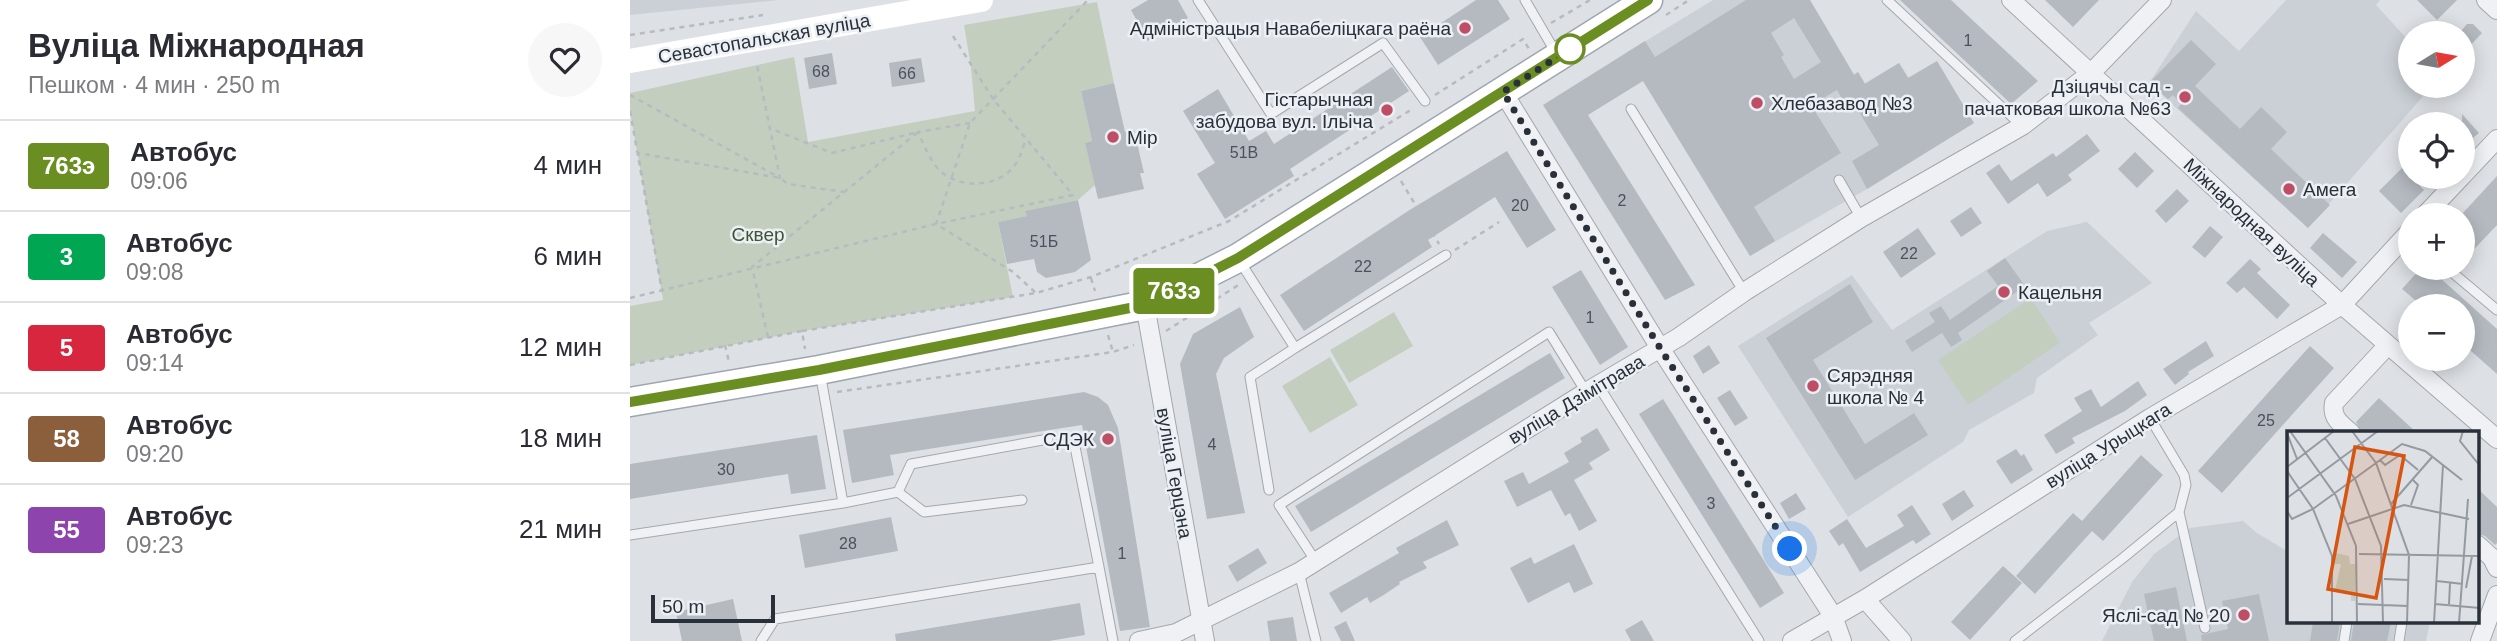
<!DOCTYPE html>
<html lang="ru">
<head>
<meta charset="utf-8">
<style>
	:root { --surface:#fff; --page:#f7f7f7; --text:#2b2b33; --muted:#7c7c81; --line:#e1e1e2 }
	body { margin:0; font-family:Helvetica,sans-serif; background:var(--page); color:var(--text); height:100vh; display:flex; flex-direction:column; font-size:26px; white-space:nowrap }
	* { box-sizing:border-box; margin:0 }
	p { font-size:23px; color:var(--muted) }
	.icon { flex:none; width:38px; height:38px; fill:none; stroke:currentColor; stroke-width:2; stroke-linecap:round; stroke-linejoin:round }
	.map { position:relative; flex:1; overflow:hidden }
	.sheet { display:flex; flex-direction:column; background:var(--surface); width:630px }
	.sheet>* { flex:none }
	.badge { padding:0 14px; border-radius:5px; font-size:24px; line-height:46px }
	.needle { width:46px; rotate:79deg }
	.tools { position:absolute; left:1768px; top:21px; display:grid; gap:14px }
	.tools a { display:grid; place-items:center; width:77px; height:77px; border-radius:50%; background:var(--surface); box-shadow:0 4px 18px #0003; font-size:35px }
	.scale { position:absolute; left:21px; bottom:18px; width:124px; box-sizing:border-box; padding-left:7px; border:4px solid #28303a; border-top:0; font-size:19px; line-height:24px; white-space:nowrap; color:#28303a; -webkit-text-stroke:5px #eceff3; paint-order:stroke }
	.you { position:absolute; width:35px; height:35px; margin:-18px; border:5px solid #fff; border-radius:50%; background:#1a73e8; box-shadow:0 0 0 10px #1a73e833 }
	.map>.badge { position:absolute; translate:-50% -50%; box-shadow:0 0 0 4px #fff }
	.round { display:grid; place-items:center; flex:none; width:74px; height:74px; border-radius:37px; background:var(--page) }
	.overview { display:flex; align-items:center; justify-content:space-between; height:119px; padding:0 28px }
	h1 { font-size:33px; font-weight:700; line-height:52px }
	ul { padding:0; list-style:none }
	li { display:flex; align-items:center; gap:21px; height:91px; padding:0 28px; border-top:2px solid var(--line) }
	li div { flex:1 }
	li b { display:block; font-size:26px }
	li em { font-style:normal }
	li .badge { min-width:77px; font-weight:700; text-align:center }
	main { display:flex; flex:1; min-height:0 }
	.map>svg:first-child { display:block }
	.built { fill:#cbd0d6 }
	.green { fill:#c4cebf }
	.building { fill:#b5bac1; fill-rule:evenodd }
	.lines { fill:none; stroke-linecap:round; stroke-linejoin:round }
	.lane-casing { stroke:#a3a8ae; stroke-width:11 }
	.street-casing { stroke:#a3a8ae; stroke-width:20 }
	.primary-casing { stroke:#9ea6af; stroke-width:31 }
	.path { stroke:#b7bbc0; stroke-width:2.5; stroke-dasharray:5 5; stroke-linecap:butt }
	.lane { stroke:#eff1f4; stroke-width:9 }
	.street { stroke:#eff1f4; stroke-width:18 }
	.secondary { stroke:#fff; stroke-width:24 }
	.primary { stroke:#fff; stroke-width:28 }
	.line-casing { stroke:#fff; stroke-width:16 }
	.line { stroke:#6b8e23; stroke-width:10 }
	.walk { stroke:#28303a; stroke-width:7; stroke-dasharray:0 12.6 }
	.poi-dot { fill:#be4e65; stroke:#eceff3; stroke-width:2.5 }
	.stop-dot { fill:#fff; stroke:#6b8e23; stroke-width:3.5 }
	.labels { text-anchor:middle; stroke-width:5; stroke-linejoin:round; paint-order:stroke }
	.number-label { font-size:16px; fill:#4b525c }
	.poi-label { font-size:19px; fill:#28303a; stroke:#eceff3; text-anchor:end }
	.street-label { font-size:19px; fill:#28303a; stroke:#eceff3 }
	.park-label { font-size:19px; fill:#3e5437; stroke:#eceff3 }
	.inset-road { fill:none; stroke:#959aa1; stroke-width:2 }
	.view { fill:#d55511; fill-opacity:0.15; stroke:#d55511; stroke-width:3.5 }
	.inset-edge { fill:none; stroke:#28303a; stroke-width:3.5 }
</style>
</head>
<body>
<main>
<section class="sheet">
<div class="overview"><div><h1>Вуліца Міжнародная</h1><p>Пешком · 4 мин · 250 m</p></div><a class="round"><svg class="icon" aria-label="heart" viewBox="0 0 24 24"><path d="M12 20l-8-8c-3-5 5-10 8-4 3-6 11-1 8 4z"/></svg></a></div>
<ul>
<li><span class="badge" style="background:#6b8e23;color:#fff">763э</span><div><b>Автобус</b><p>09:06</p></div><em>4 мин</em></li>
<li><span class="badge" style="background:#00a651;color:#fff">3</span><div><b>Автобус</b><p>09:08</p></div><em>6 мин</em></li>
<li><span class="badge" style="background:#d7263d;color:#fff">5</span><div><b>Автобус</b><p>09:14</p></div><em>12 мин</em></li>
<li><span class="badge" style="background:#8b5e3c;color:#fff">58</span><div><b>Автобус</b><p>09:20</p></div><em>18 мин</em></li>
<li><span class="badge" style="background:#8e44ad;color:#fff">55</span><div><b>Автобус</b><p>09:23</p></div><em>21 мин</em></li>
</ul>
</section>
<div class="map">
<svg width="1867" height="641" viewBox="0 0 1867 641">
	<rect width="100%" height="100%" fill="#dde1e5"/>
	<path class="built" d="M 0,0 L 149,0 L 0,15 Z
		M 1083,0 L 1180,0 L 1224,74 L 1228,72 L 1235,83 L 1269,63 L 1279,78 L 1307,61 L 1344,123 L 1237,189 L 1120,256 L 996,53 Z
		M 1656,0 L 1750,0 L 1746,5 L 1780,42 L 1780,86 L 1802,86 L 1678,228 L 1519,83 L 1566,11 L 1609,51 Z
		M 1457,222 L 1522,283 L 1459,323 L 1468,335 L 1407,378 L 1404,393 L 1339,430 L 1333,442 L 1218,517 L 1108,346 L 1222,275 L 1262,330 L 1417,231 Z
		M 1613,521 L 1627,533 L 1659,552 L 1659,622 L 1800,622 L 1796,641 L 1472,641 L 1502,582 L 1524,554 L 1560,528 Z"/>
	<path class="green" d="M 467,2 L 484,83 L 451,91 L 462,141 L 455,143 L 465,185 L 448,200 L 396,211 L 397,216 L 368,222 L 383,297 L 172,331 L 0,365 L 0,306 L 33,300 L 0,111 L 0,93 L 164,57 L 178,142 L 345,111 L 341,67 L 334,25 Z
		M 1401,298 L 1430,343 L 1338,405 L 1308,360 Z
		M 764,312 L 783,346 L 719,383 L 700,350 Z
		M 700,357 L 728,405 L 680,433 L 652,386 Z"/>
	<path class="building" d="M 518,0 L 548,0 L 558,18 L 518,41 L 501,10 Z
		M 846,0 L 868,0 L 880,19 L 808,65 L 790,37 Z
		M 1116,0 L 1180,0 L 1224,75 L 1228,72 L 1235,84 L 1269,63 L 1278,78 L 1307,61 L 1344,123 L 1237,189 L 1222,161 L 1249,145 L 1223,102 L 1216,106 L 1207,90 L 1181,105 L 1211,153 L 1124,207 L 1145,241 L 1120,256 L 1013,81 L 958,115 L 1065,285 L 1035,300 L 913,105 L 1015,41 L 1025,57 ZM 1164,18 L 1191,62 L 1164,79 L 1151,57 L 1154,55 L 1141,33 Z
		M 1270,0 L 1321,0 L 1408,81 L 1381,104 Z
		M 1415,0 L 1469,0 L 1443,27 Z
		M 1787,0 L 1827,0 L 1807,20 Z
		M 1837,24 L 1843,24 L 1852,33 L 1832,54 L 1832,30 Z
		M 1561,40 L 1586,64 L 1565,86 L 1610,129 L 1631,107 L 1657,132 L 1641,149 L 1700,205 L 1678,228 L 1548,108 L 1551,104 L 1543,95 L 1538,99 L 1519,83 Z
		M 202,53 L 207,84 L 179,89 L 174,58 Z
		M 291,58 L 295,82 L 262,87 L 259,63 Z
		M 762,67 L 779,91 L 660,169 L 664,176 L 595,219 L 567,174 L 585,163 L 553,111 L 588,89 L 619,141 L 636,131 L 644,144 Z
		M 484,83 L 495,132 L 504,130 L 514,173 L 510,173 L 514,189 L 468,199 L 455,143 L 462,141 L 451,91 Z
		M 1832,114 L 1849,133 L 1832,147 Z
		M 1457,134 L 1470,151 L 1438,175 L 1442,180 L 1417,197 L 1408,183 L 1378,204 L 1356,173 L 1369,164 L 1381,181 L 1423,153 L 1426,157 Z
		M 877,151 L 926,230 L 897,248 L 865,197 L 798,240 L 802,247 L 674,331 L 650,295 L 778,211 Z
		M 1505,152 L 1524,171 L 1507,188 L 1488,169 Z
		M 1772,168 L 1794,190 L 1771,213 L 1749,191 Z
		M 1867,176 L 1867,225 L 1832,262 L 1832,214 Z
		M 1547,189 L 1559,201 L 1536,223 L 1525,211 Z
		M 448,200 L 461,260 L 445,272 L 416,278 L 407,272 L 404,259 L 377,264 L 368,222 L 397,216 L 395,211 Z
		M 1341,207 L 1352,223 L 1331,237 L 1320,221 Z
		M 1580,226 L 1593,237 L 1575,258 L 1562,247 Z
		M 1288,228 L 1306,254 L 1271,278 L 1253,252 Z
		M 1693,233 L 1727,262 L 1712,278 L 1680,248 Z
		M 1375,258 L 1395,286 L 1328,333 L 1332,340 L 1321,347 L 1312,333 L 1282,352 L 1275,341 L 1305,322 L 1299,313 L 1311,306 L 1320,320 L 1368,286 L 1357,271 Z
		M 1620,259 L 1631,269 L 1627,273 L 1660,305 L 1647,319 L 1614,287 L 1607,293 L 1596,283 Z
		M 1791,268 L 1799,268 L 1867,329 L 1867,374 L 1832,343 L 1832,306 L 1792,306 L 1772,289 Z
		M 951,270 L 998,347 L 970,365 L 922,287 Z
		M 1220,284 L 1243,322 L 1183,360 L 1235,444 L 1284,413 L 1298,435 L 1225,480 L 1136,338 Z
		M 610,307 L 624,337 L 594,358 L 586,374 L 615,513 L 577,519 L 550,364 L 563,334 Z
		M 1576,341 L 1584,356 L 1558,372 L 1559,374 L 1545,385 L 1533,369 Z
		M 1079,345 L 1090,363 L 1073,374 L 1063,356 Z
		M 1680,346 L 1704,368 L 1592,493 L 1568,471 Z
		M 920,353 L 935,378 L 681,532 L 665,506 Z
		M 1508,381 L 1517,395 L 1495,411 L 1442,438 L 1445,443 L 1426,454 L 1414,435 L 1452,411 L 1444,398 L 1461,389 L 1471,407 Z
		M 1100,390 L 1118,418 L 1105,426 L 1087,398 Z
		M 454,392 L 468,397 L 478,405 L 488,428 L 520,627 L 490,631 L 452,425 L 260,455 L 264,475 L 222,483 L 213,430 Z
		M 1749,398 L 1787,433 L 1732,433 L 1726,422 Z
		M 1033,399 L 1154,593 L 1130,608 L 1009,414 Z
		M 967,428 L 980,450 L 959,463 L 963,469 L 944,480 L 967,521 L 949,531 L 940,513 L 935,516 L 921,490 L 887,507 L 874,481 L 893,472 L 899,484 L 939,462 L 934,453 L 952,442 L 950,438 Z
		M 187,435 L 196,489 L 161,494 L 158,474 L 0,499 L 0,464 Z
		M 1386,449 L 1391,456 L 1394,454 L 1403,470 L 1381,484 L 1366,461 Z
		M 1511,455 L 1533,475 L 1473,541 L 1462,531 L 1405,594 L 1386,576 L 1443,513 L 1452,521 Z
		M 1848,489 L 1867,507 L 1867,543 L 1865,545 L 1855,536 L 1848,534 Z
		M 1334,490 L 1344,506 L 1322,521 L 1312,504 Z
		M 1166,493 L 1176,509 L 1159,519 L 1150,503 Z
		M 1282,505 L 1301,534 L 1286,544 L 1283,540 L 1230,572 L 1213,543 L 1209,546 L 1199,531 L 1217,519 L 1236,548 L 1274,526 L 1267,515 Z
		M 261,517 L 268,551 L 175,568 L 169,535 Z
		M 817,520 L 829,545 L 793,562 L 797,568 L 769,582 L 770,584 L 752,596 L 740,603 L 737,597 L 711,613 L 699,593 L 769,553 L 766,548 Z
		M 944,544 L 963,584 L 944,593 L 939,582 L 898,603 L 880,568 L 901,557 L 904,564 Z
		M 628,548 L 637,563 L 607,582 L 598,566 Z
		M 1373,566 L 1392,583 L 1340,640 L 1321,622 Z
		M 1546,587 L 1557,641 L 1524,641 L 1514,594 Z
		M 1629,594 L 1639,641 L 1572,641 L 1571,635 L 1598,629 L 1592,601 Z
		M 103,599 L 112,641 L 52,641 L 46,612 Z
		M 450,603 L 455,635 L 419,641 L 266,641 L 265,634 Z
		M 663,617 L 667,641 L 640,641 L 637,621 Z
		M 1012,620 L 1024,641 L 1001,641 L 995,630 Z
		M 716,621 L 725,641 L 711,641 L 704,627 Z
		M 1683,622 L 1710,622 L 1707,641 L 1680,641 Z
		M 1724,622 L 1761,622 L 1757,641 L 1721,641 Z"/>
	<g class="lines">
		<defs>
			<path id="lane" d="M 568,0 L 641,114 L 753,43 L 795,101
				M 895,0 L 926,53
				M 1257,0 L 1392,126
				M 1001,109 L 1114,292
				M 1209,180 L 1231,218
				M 609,260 L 665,348 L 816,255
				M 1817,268 L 1867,310
				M 190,372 L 213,503 L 268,492 L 281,464 L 418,439
				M 968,385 L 1129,641
				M 444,442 L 469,567
				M 639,490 L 620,377 L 665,348
				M 268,492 L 294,512 L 392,500
				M 1549,512 L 1575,628
				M 0,535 L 213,503
				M 685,560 L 649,505 L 919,332 L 956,392
				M 669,572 L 686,641
				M 131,641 L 145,619 L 469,567 L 483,641
				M 1385,641 L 1493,558 L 1549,512 L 1556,485 L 1554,475 L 1520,418
				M 1714,641 L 1717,622
				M 1769,641 L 1772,622"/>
			<path id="street" d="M 1381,0 L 1712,305 L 1867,439
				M 1856,0 L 1867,10
				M 873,92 L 1030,348 L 1203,616 L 1212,641
				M 1832,176 L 1867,139
				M 1795,215 L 1831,177
				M 515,305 L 575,641
				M 1721,433 C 1711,424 1701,418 1704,403 L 1758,345
				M 1848,545 L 1862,558 L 1867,568
				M 1235,599 L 1272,641
				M 509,641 L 546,633 L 669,572 L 956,392 L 1049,337 L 1114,292 L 1231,218 L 1392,126 L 1461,73 L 1532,0
				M 1162,641 L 1235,599 L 1520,418 L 1712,305 L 1780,231
				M 1850,641 L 1867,595"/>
			<path id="primary" d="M 0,402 L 189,370 L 515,305 L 608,258 L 1018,0"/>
		</defs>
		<use href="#lane" class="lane-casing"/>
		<use href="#street" class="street-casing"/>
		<use href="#primary" class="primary-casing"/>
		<path class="path" d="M 1036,15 L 1059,0
			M 921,23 L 960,0
			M 0,35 L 133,15
			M 323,36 L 363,99 L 340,123 L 306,224 L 383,272 L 406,293
			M 0,95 L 150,178 L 127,65
			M 805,95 L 893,39 L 899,49
			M 0,111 L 32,291 L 8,153 L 150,178 L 158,184 L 214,192
			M 340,123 L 288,132 C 294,145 300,161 310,171 C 330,189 369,188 385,165 C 390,158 393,147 396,139
			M 771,181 L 809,244
			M 825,250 L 869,222
			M 461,278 L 465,291
			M 0,298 L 306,224 L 443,195 L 363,99 L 458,0
			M 172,331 L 406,293 L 461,277 L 599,221 L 784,108
			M 536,331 L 610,284
			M 478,335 L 483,352
			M 138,337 L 122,267 L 288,132 L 202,153 L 139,128
			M 95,345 L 99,362
			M 0,365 L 172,331 L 175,349
			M 207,392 L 483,352 L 504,345"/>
		<use href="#lane" class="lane"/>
		<use href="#street" class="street"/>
		<path class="secondary" d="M 0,61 L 351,0"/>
		<use href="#primary" class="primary"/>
	</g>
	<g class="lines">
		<defs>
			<path id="line" d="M 0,402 L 189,370 L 515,305 L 608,258 L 1018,0"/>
		</defs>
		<use href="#line" class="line-casing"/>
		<use href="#line" class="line"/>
		<path class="walk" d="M 940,49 L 873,92 L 1030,348 L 1160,549"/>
	</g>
	<g class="poi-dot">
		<circle cx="835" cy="28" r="7"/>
		<circle cx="1555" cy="97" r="7"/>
		<circle cx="1127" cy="103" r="7"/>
		<circle cx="757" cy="110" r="7"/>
		<circle cx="483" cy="137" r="7"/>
		<circle cx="1659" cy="189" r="7"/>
		<circle cx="1374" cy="292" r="7"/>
		<circle cx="1183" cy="386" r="7"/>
		<circle cx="478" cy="439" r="7"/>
		<circle cx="1614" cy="615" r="7"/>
	</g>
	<circle class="stop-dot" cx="940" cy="49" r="14"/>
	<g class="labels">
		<g class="number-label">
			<text x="1338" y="46">1</text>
			<text x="191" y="77">68</text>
			<text x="277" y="79">66</text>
			<text x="614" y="158">51В</text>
			<text x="992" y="206">2</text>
			<text x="890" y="211">20</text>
			<text x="414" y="247">51Б</text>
			<text x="1279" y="259">22</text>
			<text x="733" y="272">22</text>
			<text x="960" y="323">1</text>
			<text x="1636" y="426">25</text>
			<text x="582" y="450">4</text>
			<text x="96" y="475">30</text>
			<text x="1081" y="509">3</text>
			<text x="218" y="549">28</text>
			<text x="492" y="559">1</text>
		</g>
		<g class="poi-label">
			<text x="821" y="35">Адміністрацыя Навабеліцкага раёна</text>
			<text x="1541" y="93">Дзіцячы сад -<tspan x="1541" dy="22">пачатковая школа №63</tspan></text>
			<text x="743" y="106">Гістарычная<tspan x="743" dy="22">забудова вул. Ільіча</tspan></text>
			<text x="1141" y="110" text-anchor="start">Хлебазавод №3</text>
			<text x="497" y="144" text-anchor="start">Мір</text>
			<text x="1673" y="196" text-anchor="start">Амега</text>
			<text x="1388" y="299" text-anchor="start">Кацельня</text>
			<text x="1197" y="382" text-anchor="start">Сярэдняя<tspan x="1197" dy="22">школа № 4</tspan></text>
			<text x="464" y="446">СДЭК</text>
			<text x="1600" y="622">Яслі-сад № 20</text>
		</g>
		<g class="street-label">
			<text transform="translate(134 38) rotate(-10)" y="7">Севастопальская вуліца</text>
			<text transform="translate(1622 222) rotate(43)" y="7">Міжнародная вуліца</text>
			<text transform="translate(946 399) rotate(-31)" y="7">вуліца Дзімітрава</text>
			<text transform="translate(1478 445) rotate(-32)" y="7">вуліца Урыцкага</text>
			<text transform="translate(545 473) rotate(80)" y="7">вуліца Герцэна</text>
		</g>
		<g class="park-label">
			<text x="128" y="241">Сквер</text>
		</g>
	</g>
	<g transform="translate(1657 431)">
		<rect width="192" height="192" fill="#dde1e5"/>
		<path d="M 48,122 L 62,125 L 63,133 L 69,133 L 68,170 L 64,170 L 64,160 L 48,159 L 54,133 L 48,133 Z" fill="#c4cebf"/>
		<path class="inset-road" d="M 3,0 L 49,65 L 69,115 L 70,192M 65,0 L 89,32 L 122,124 L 120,192M 176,0 L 173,10 L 193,35M 0,2 L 10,28M 38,7 L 68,48 L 94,115 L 96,192M 93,29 L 98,34 L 113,24 L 131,39M 0,36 L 47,0M 0,40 L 26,78 L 45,125 L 45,192M 0,67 L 91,0M 104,73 L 146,25M 124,74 L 131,54 L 126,49M 0,80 L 5,88 L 26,78 L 115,13 L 138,20 L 175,49M 61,93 L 117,74 L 182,88M 72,123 L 193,125M 97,148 L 122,149M 150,150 L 176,153M 179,157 L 185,125M 71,173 L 121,175M 148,173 L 193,177M 162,173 L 163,152M 147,192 L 156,34M 172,192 L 181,68"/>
		<path class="view" d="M 68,16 L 117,25 L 89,167 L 41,158 Z"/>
		<rect width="192" height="192" class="inset-edge"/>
	</g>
</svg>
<div class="tools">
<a><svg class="needle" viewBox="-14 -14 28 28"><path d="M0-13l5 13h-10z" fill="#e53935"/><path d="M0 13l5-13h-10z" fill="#7c7c81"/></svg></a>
<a><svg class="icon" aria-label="locate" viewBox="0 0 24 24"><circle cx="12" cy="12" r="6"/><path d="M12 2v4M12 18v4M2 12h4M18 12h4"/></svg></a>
<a>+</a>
<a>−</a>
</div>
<div class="scale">50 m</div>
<div class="you" style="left:1160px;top:549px"></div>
<b class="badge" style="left:544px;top:291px;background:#6b8e23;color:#fff">763э</b>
</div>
</main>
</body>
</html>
